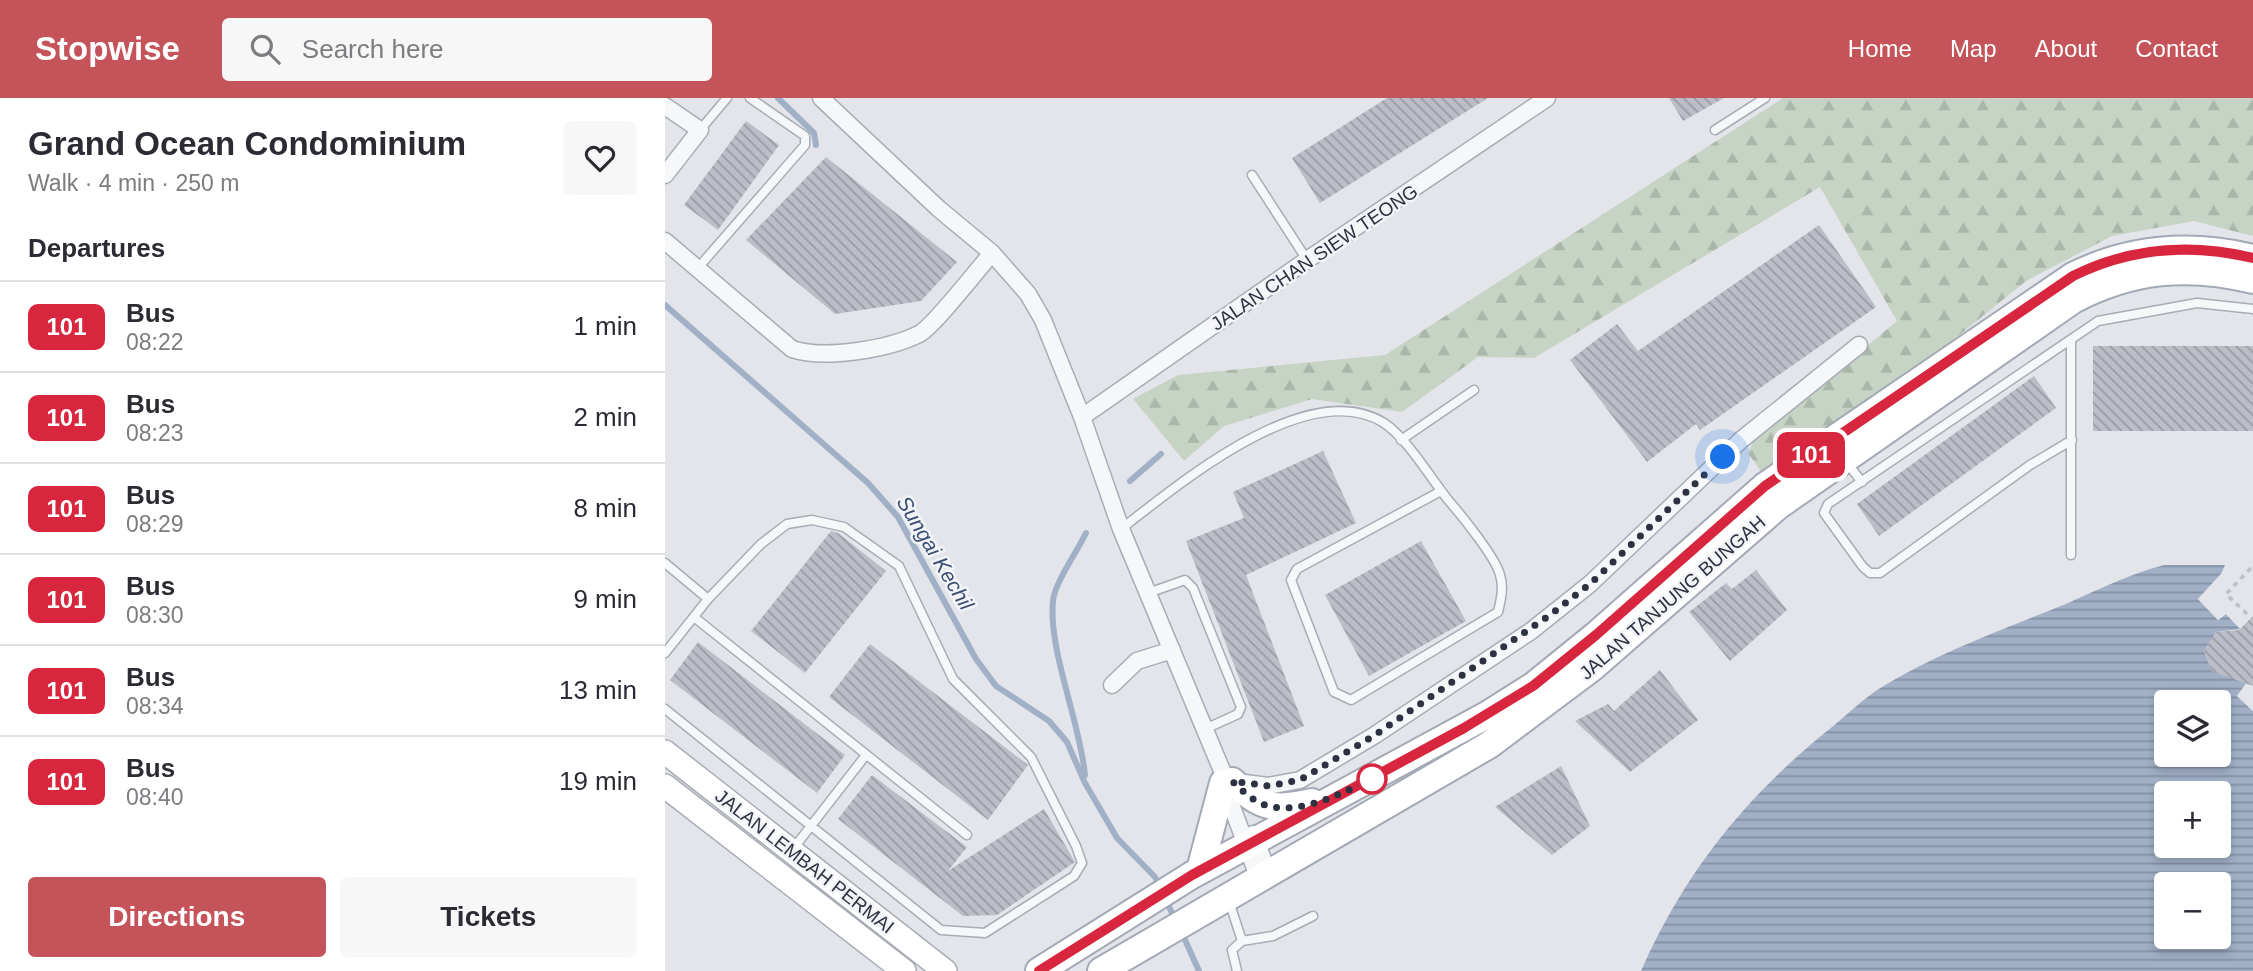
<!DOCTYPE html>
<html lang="en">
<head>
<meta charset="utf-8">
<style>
	:root { --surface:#fff; --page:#f7f7f7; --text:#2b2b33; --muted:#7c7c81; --line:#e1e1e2; --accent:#c5535a }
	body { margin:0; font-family:Arial,sans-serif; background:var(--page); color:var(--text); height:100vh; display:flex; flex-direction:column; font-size:26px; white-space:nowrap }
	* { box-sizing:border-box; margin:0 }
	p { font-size:23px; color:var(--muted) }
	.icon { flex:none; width:38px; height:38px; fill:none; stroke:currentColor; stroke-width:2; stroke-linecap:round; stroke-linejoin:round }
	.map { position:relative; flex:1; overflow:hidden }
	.panel { display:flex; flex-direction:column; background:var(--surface); width:665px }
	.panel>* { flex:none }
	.badge { padding:0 14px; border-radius:10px; font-size:24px; line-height:46px }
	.fabs { position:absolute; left:1489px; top:592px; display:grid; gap:14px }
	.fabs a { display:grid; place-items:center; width:77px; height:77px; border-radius:7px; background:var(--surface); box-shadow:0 4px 10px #0003; font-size:35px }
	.you { position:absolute; width:35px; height:35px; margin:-18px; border:5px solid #fff; border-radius:50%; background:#1a73e8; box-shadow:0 0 0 10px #1a73e833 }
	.map>.badge { position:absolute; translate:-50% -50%; box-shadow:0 0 0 4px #fff }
	h2 { padding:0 28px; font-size:26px; line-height:63px }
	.round { display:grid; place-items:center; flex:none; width:74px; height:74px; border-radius:7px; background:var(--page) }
	.overview { display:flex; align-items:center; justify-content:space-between; height:119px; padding:0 28px }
	h1 { font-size:33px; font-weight:600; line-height:52px }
	.action { display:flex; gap:14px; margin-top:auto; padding:14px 28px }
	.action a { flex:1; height:80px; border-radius:7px; background:var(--accent); color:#fff; font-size:28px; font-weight:600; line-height:80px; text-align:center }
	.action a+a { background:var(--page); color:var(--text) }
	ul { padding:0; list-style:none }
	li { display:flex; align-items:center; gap:21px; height:91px; padding:0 28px; border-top:2px solid var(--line) }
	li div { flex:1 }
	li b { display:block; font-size:26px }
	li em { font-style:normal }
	li .badge { min-width:77px; font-weight:700; text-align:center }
	header { display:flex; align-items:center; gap:42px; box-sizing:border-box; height:98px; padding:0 35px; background:var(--accent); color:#fff }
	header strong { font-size:33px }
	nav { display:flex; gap:38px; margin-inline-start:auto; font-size:24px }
	.search { width:490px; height:63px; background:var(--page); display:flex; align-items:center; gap:18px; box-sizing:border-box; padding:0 24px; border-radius:7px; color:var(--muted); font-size:26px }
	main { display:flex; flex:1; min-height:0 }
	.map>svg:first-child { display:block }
	.forest { fill:url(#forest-firs) }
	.water { fill:url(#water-rules); fill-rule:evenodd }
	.pier { fill:#e3e5ea }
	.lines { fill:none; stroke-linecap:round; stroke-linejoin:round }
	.stream { stroke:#a1b0c7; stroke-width:6 }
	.building { fill:url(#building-back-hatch) }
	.service-casing { stroke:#a8acb4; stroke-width:11 }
	.minor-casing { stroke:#a8acb4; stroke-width:19 }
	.secondary-casing { stroke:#a8acb4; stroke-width:26 }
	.primary-casing { stroke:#a3a9b5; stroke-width:30 }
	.path { stroke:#bdc0c5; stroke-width:3.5; stroke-dasharray:5 5; stroke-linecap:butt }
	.service { stroke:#f6f7f9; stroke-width:8 }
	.minor { stroke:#f6f7f9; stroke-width:16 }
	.secondary { stroke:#fff; stroke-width:23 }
	.primary { stroke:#fff; stroke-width:26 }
	.line-casing { stroke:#fff; stroke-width:16 }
	.line { stroke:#d7263d; stroke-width:10 }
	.walk { stroke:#2c3241; stroke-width:7; stroke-dasharray:0 12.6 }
	.stop-dot { fill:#fff; stroke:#d7263d; stroke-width:3.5 }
	.labels { text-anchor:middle; stroke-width:5; stroke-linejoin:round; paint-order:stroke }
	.street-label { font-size:19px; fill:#2c3241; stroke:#f3f4f8 }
	.water-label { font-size:21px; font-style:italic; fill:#394e72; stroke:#f3f4f8 }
</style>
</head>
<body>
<header>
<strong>Stopwise</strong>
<div class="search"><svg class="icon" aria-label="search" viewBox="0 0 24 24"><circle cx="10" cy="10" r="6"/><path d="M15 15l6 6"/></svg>Search here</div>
<nav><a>Home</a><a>Map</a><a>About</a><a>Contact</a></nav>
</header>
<main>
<section class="panel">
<div class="overview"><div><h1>Grand Ocean Condominium</h1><p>Walk · 4 min · 250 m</p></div><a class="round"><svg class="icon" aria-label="heart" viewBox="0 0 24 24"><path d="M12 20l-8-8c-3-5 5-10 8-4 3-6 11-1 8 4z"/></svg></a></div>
<h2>Departures</h2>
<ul>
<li><span class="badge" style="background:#d7263d;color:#fff">101</span><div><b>Bus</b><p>08:22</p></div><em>1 min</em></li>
<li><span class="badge" style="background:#d7263d;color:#fff">101</span><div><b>Bus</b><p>08:23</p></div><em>2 min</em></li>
<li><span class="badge" style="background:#d7263d;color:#fff">101</span><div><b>Bus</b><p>08:29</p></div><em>8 min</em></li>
<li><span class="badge" style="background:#d7263d;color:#fff">101</span><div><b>Bus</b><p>08:30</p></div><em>9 min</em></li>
<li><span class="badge" style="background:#d7263d;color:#fff">101</span><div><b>Bus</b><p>08:34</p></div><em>13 min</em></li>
<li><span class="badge" style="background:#d7263d;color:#fff">101</span><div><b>Bus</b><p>08:40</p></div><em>19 min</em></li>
</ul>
<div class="action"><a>Directions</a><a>Tickets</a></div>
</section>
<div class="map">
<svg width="1588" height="873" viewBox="0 0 1588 873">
	<defs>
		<pattern id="forest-firs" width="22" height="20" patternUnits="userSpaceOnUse" patternTransform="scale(1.75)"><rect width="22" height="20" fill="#c7d3c5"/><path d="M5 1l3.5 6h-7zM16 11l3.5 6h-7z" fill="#abb6aa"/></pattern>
		<pattern id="water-rules" width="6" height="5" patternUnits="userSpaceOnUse" patternTransform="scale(1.75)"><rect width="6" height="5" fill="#a1b0c7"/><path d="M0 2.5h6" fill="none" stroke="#8390a3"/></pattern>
		<pattern id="building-back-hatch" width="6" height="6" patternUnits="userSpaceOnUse" patternTransform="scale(1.75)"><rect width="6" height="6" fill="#bbbec7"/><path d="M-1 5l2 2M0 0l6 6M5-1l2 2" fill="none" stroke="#989ba3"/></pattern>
	</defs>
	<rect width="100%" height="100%" fill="#e3e5ea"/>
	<path class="forest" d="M 1118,0 L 1588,0 L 1588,138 L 1529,123 L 1447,138 L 1361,183 L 1213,303 L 1097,375 L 1083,355 L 1089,342 L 1232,223 L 1155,89 L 869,260 L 813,259 L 737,314 L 647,301 L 559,328 L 519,363 L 468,301 L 513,277 L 720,257 Z"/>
	<path class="water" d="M 1499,467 L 1560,467 L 1556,476 L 1533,501 L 1553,522 L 1561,516 L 1576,531 L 1582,584 L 1572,598 L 1588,613 L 1588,873 L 976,873 C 1020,773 1082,697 1167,629 C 1183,616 1199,600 1217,589 C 1269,557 1329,535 1386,512 C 1424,497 1459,477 1499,467 ZM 1502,604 L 1554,604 L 1554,656 L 1502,656 ZM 1502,695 L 1554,695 L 1554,747 L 1502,747 ZM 1502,786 L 1554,786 L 1554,838 L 1502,838 Z"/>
	<path class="pier" d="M 1556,476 L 1559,478 L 1538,501 L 1554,517 L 1563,513 L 1578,528 L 1585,586 L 1577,597 L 1588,608 L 1588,613 L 1572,598 L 1582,585 L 1547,573 L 1539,553 L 1551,534 L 1575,531 L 1561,516 L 1553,522 L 1533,501 Z"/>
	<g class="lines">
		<path class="stream" d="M 113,0 L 149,35 L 151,47
			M 0,207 L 203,385 L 233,419 L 311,561 L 331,588 L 384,623 L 402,644 L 420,685 L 452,740 L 490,779 L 495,789
			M 465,383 L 496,356
			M 420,677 C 415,624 383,551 388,503 C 389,486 413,452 421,435
			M 501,802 L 511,824
			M 516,833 L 534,873"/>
	</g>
	<path class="building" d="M 722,0 L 823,0 L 655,105 L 627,60 Z
		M 1004,0 L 1059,0 L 1018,23 Z
		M 81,23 L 114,47 L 53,132 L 19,107 Z
		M 161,59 L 292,164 L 256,203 L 170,216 L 81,142 Z
		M 1154,127 L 1211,209 L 1035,332 L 1031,326 L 982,364 L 905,262 L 952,226 L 973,253 Z
		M 1428,248 L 1588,248 L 1588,333 L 1428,333 Z
		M 1369,278 L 1391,310 L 1214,438 L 1192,406 Z
		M 658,353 L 691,425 L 581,477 L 639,628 L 599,644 L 521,443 L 579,420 L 568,394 Z
		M 166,433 L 173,435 L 221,473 L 140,575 L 86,533 Z
		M 756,443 L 801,523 L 704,578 L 660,497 Z
		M 1091,472 L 1122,512 L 1065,563 L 1024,514 L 1061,485 L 1067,491 Z
		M 1588,518 L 1588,588 L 1547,573 L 1539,553 L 1551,534 L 1574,532 Z
		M 33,544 L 180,657 L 152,695 L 5,582 Z
		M 205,546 L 363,667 L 323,722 L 164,599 Z
		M 995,572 L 1033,622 L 965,674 L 910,623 L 943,606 L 949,613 Z
		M 896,668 L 925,728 L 887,757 L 830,709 Z
		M 207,677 L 302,749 L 283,773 L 379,711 L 410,764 L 332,817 L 298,818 L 173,721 Z"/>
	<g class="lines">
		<defs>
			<path id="service" d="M 35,32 L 62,0
				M 1050,32 L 1100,0
				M 587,77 L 642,162
				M 32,171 L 140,47 L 140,38 L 85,0
				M 736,342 L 809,292
				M 1407,342 L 1365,367 L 1215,475 L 1205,475 L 1198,469 L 1159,415 L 1163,406 L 1433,223 L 1532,205 L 1588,211
				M 1182,365 L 1197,384
				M 456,431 C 513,387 643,277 719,325 C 742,340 766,381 784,403 C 797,418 831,460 835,477 C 839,489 836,501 833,514 L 686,602 L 669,594 L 626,482 L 632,471 L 776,393
				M 1406,457 L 1406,243
				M 0,465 L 43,501
				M 483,495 L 520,482 L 528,490 L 576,609 L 573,616 L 540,631
				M 29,519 L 302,737
				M 0,555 L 43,501 L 96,446 L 122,426 L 147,422 L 179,429 L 234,468 L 288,581 L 366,659 L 411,748 L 417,765 L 409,778 L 320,835 L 276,832 L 0,611
				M 128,751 L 201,657
				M 564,803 L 577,843 L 567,852 L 572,873
				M 577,843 L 608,838 L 648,818"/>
			<path id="minor" d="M 156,0 L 274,111 L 327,155 L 363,196 L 378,222 L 417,319 L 456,431 L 558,675 L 558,685 L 594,781
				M 0,8 L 35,32 L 0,77
				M 0,143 L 127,251 C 159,262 224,251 254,236 C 267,230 314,170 327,155
				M 417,319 L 642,162 L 882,0
				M 447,587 L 472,563 L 507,552
				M 572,684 L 603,688 L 635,682 L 710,637 L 866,533 L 925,486 L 1076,342 L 1194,247
				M 588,736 L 604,776"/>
			<path id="secondary" d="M 0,654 L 280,873
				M 0,688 L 239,873"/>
			<path id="primary" d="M 567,683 C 596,710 609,713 647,704
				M 535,772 L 558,685
				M 374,873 L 527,777 L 822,617 L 868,588 L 931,537 L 1100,388 L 1408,178 C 1466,149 1525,145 1588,160
				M 436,873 L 824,647 L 928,569 L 1113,408 L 1408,202 C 1467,171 1523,166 1588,182"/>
		</defs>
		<use href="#service" class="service-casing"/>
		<use href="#minor" class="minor-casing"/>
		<use href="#secondary" class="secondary-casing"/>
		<use href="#primary" class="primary-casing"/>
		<path class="path" d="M 1582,516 L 1561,496 L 1588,468"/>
		<use href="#service" class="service"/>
		<use href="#minor" class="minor"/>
		<use href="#secondary" class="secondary"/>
		<use href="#primary" class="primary"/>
	</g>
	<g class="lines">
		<defs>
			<path id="line" d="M 374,873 L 527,777 L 799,630 L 868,588 L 931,537 L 1100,388 L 1408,178 C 1466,149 1525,145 1588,160"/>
		</defs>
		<use href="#line" class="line-casing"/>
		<use href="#line" class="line"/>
		<path class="walk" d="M 707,681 C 683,692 638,717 604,708 C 589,705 578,693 567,683 L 603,688 L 635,682 L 710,637 L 885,517 L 925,486 L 1058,359"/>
	</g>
	<circle class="stop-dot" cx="707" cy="681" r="14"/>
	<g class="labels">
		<g class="street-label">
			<text transform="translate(649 159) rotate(-34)" y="7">JALAN CHAN SIEW TEONG</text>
			<text transform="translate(1007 499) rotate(-41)" y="7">JALAN TANJUNG BUNGAH</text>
			<text transform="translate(140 763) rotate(38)" y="7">JALAN LEMBAH PERMAI</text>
		</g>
		<g class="water-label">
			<text transform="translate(270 455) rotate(59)" y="7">Sungai Kechil</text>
		</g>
	</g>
</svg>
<div class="fabs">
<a><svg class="icon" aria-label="layers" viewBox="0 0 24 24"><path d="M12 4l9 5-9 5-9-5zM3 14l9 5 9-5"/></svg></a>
<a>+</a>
<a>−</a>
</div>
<div class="you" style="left:1058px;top:359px"></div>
<b class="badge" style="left:1146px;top:357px;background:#d7263d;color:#fff">101</b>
</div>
</main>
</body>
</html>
